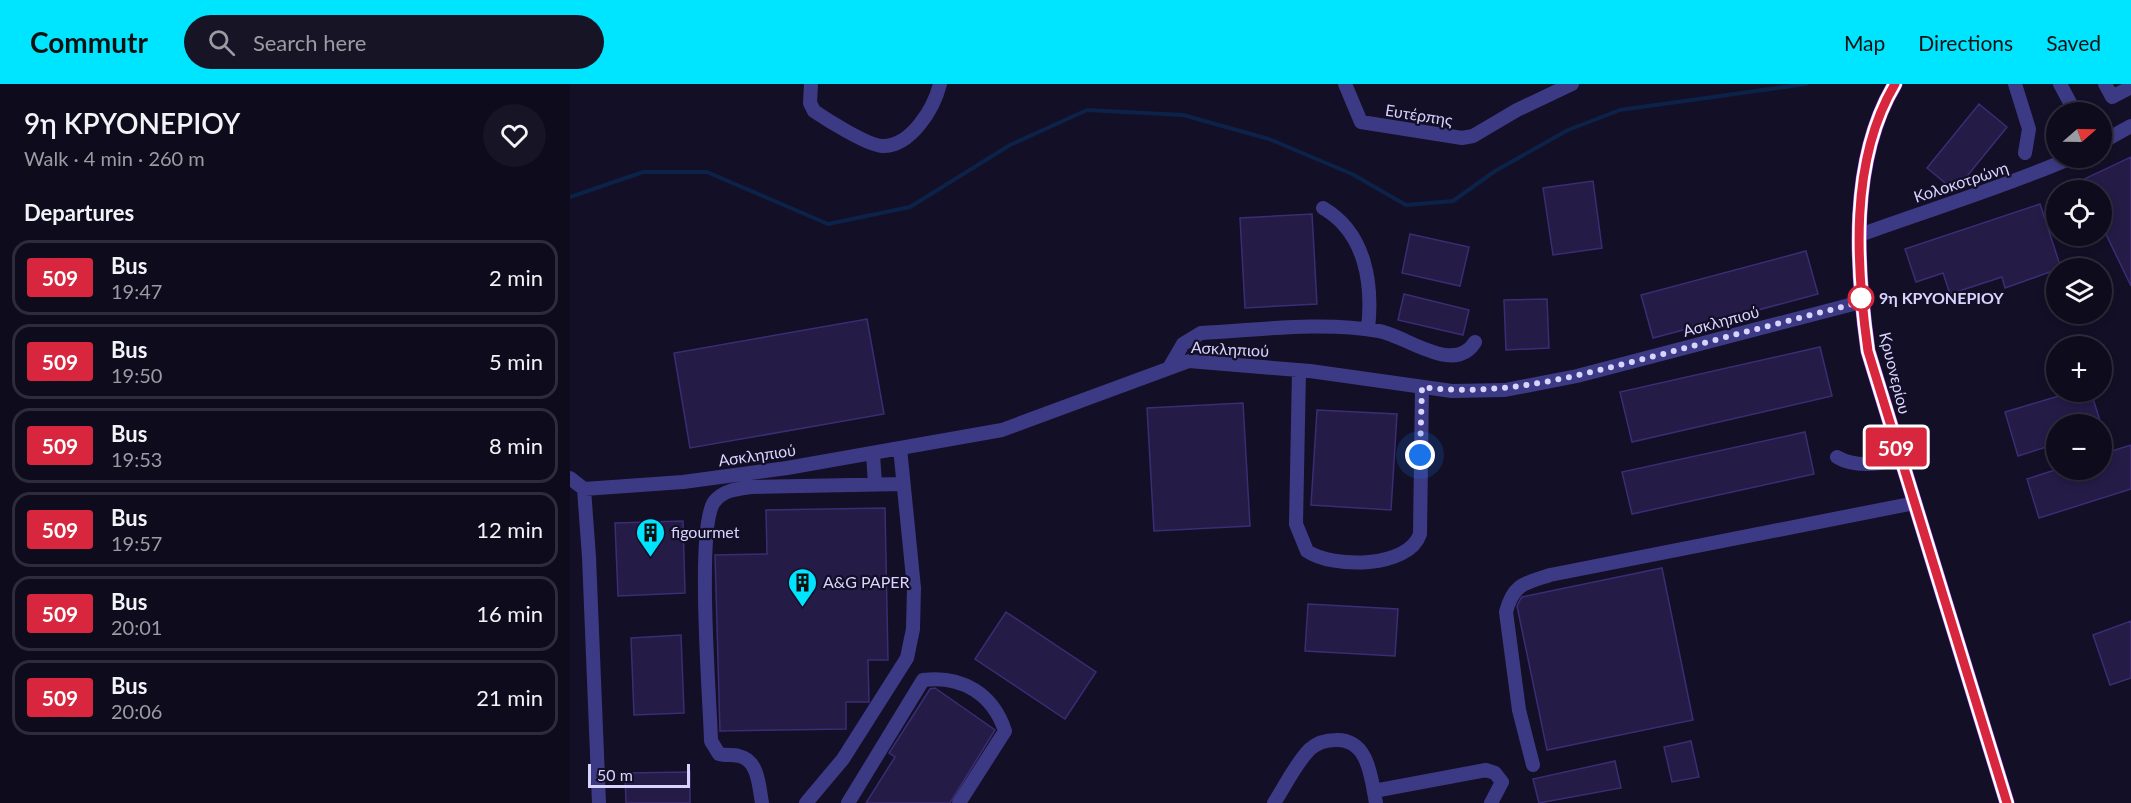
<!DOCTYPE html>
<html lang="en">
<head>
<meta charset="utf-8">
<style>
	:root { --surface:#0e0b1c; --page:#171425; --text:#f1f3f6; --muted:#9b9ba3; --line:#2e2b3b; --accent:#00e5ff }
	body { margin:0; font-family:Lato,sans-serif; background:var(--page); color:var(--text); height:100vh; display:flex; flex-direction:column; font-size:22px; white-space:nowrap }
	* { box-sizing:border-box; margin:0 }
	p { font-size:20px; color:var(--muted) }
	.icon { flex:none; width:33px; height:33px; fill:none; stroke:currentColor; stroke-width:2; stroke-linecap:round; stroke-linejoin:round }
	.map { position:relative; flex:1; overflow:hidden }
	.side { display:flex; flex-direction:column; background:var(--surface); width:570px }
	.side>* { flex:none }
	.badge { padding:0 12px; border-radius:4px; font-size:21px; line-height:39px }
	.needle { width:39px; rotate:70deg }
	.tools { position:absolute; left:1476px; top:18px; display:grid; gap:12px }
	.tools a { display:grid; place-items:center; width:66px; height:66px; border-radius:50%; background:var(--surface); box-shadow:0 3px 9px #0003,0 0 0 2px var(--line); font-size:30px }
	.scale { position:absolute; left:18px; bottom:15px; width:102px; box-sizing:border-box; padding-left:6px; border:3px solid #d9d4ff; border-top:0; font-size:16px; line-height:21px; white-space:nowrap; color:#d9d4ff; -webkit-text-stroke:4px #130f26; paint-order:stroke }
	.you { position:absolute; width:30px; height:30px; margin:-15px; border:4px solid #fff; border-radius:50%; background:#1a73e8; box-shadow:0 0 0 9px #1a73e833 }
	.map>.badge { position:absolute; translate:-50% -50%; box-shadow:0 0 0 3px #fff }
	h2 { padding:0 24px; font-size:22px; line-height:54px }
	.round { display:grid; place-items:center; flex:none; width:63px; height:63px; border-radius:32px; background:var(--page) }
	.headline { display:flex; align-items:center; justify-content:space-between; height:102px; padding:0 24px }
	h1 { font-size:28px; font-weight:600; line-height:45px }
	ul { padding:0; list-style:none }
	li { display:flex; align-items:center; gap:18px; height:75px; margin:0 12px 9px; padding:0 12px; border:3px solid var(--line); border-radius:18px }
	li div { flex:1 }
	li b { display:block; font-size:22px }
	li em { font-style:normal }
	li .badge { min-width:66px; font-weight:700; text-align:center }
	header { display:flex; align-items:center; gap:36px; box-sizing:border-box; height:84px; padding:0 30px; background:var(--accent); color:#111 }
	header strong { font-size:28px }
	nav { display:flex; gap:33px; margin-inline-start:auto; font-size:21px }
	.search { width:420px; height:54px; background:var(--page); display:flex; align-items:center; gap:15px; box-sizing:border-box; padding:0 21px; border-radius:33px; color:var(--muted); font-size:22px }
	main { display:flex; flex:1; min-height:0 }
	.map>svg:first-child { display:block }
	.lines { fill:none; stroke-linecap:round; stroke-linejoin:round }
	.stream { stroke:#0c2248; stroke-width:4 }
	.building { fill:#241b47; stroke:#3b2d73; stroke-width:1.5 }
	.minor { stroke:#3d3a85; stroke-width:14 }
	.major { stroke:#c25bff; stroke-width:15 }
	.line-casing { stroke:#fff; stroke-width:14 }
	.line { stroke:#d7263d; stroke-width:9 }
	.walk { stroke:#d9d4ff; stroke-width:6; stroke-dasharray:0 10.8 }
	.stop-dot { fill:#fff; stroke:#d7263d; stroke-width:3 }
	.labels { text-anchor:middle; stroke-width:4.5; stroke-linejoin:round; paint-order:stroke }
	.street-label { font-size:16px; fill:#d9d4ff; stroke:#130f26 }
	.stop-label { font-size:16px; font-weight:bold; fill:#d9d4ff; stroke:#130f26; text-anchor:start }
	.poi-label { font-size:16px; fill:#d9d4ff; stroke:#130f26; text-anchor:start }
</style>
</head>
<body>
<header>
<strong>Commutr</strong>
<div class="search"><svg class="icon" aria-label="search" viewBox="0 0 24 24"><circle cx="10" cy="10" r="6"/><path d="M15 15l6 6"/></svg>Search here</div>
<nav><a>Map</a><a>Directions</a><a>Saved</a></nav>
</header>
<main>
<section class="side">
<div class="headline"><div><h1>9η ΚΡΥΟΝΕΡΙΟΥ</h1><p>Walk · 4 min · 260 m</p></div><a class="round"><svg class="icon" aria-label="heart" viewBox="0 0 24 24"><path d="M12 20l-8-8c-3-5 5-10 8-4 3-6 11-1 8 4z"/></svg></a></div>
<h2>Departures</h2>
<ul>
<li><span class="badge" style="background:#d7263d;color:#fff">509</span><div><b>Bus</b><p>19:47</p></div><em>2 min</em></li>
<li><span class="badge" style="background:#d7263d;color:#fff">509</span><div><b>Bus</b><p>19:50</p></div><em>5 min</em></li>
<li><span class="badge" style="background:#d7263d;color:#fff">509</span><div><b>Bus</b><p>19:53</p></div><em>8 min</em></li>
<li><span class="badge" style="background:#d7263d;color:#fff">509</span><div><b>Bus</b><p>19:57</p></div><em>12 min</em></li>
<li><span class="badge" style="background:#d7263d;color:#fff">509</span><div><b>Bus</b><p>20:01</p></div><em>16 min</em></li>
<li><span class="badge" style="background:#d7263d;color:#fff">509</span><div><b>Bus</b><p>20:06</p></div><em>21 min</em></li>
</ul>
</section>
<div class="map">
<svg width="1561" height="719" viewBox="0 0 1561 719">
	<rect width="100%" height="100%" fill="#130f26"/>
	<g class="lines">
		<path class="stream" d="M 0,113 L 73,88 L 137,88 L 258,140 L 340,123 L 440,61 L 517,26 L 613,31 L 699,55 L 782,90 L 836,121 L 883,117 L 925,87 L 998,46 L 1050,26 L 1236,0"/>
	</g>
	<path class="building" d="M 1409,20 L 1437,43 L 1385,107 L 1357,84 Z
		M 1561,73 L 1561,202 L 1532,142 L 1532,106 L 1515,106 L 1510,97 Z
		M 1023,97 L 1032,164 L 983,171 L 973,104 Z
		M 1470,120 L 1491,184 L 1435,204 L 1432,193 L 1380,210 L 1373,189 L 1346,198 L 1335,165 Z
		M 742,130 L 747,220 L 675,224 L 670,134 Z
		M 840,150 L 899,163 L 890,202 L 832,189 Z
		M 1236,167 L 1248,210 L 1083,254 L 1071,211 Z
		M 834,210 L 899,226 L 893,251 L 828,236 Z
		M 977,215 L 979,264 L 936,266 L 934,216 Z
		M 297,235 L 314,330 L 120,364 L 104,269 Z
		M 1250,263 L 1262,312 L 1062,358 L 1050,308 Z
		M 1502,308 L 1521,308 L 1531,340 L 1486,340 L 1486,360 L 1448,372 L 1435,328 Z
		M 673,319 L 680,442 L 584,447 L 577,324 Z
		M 747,326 L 827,330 L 821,426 L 741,421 Z
		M 1235,348 L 1244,390 L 1062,430 L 1052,388 Z
		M 1561,361 L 1561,405 L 1469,434 L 1457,395 L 1485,386 L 1532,386 L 1532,370 Z
		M 315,424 L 318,576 L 298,576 L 299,618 L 276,618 L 276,645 L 150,647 L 145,471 L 197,470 L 196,426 Z
		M 113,437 L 115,509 L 48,512 L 45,439 Z
		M 1092,484 L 1123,636 L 977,666 L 947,522 L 950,516 L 952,513 Z
		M 738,520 L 828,525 L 825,572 L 735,567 Z
		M 436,528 L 526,588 L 495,635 L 405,575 Z
		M 1561,537 L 1561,594 L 1540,601 L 1523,551 Z
		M 111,551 L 114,629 L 64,631 L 61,554 Z
		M 365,604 L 425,646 L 380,719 L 296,719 L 325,673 L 319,669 L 360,605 Z
		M 1121,657 L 1129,693 L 1102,698 L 1094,663 Z
		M 1045,677 L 1051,704 L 969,719 L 963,695 Z
		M 120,688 L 120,719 L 56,719 L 55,689 Z"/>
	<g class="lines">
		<path class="minor" d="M 241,0 L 240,19 L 244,27 C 257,36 297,61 312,62 C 341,63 364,24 370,0
			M 775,0 L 791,38 L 892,54 L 903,52 L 947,26 L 1002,0
			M 1445,0 L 1459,45 L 1455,69
			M 1490,0 L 1505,28
			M 1535,0 L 1542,13 L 1561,3
			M 1532,58 L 1561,42
			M 753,124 C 796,149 803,200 798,245
			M 1290,151 C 1361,125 1432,104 1501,74
			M 599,284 L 613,260 L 631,249 C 689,246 751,237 809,247 C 835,251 884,292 905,258
			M 729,286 L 726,440 L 737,467 C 763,485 839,484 850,450 L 852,303
			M 303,370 L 305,400
			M 1267,373 C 1285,384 1311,380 1330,375
			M 0,394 L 14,405 L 113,398 L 217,384 L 432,346 L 619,277 L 740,287 L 882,307 L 935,306 L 1007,292 L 1291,218
			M 14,405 L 19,473 L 29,719
			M 963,681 L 949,626 L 936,528 C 943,500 955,499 980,491 L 1345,419
			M 804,707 L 916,686 L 925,689 L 932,698 L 921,719
			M 192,719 C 189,704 189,676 169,672 C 163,670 156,672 149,670 L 141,657 C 140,617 126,444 144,418 C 153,406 167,405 181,403 L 333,400
			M 236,719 L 273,675 L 337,574 L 343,545 L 344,504 L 330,364
			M 278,719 L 353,596 C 392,591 423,610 435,647 L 389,719
			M 704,719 C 715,702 726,679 740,665 C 747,659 757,656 766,656 C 799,655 801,694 806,719"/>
		<path class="major" d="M 1325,0 C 1279,77 1286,182 1298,267 L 1437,719"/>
	</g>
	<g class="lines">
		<defs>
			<path id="line" d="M 1325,0 C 1279,77 1286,182 1298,267 L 1437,719"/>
		</defs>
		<use href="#line" class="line-casing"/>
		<use href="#line" class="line"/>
		<path class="walk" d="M 850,371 L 852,303 C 935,314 1013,290 1093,270 C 1159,252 1225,235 1291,218 L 1291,214"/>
	</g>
	<defs>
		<symbol id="building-pin" viewBox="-11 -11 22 30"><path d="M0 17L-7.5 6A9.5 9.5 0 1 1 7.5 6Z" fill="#00e5ff" stroke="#130f26"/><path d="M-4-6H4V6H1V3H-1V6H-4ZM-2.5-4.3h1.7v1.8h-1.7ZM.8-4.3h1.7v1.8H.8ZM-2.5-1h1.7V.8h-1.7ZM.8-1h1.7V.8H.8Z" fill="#111"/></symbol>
	</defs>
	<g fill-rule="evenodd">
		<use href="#building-pin" x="64" y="432" width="33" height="45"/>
		<use href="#building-pin" x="216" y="482" width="33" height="45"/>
	</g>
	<circle class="stop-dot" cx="1291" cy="214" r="12"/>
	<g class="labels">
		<g class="street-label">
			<text transform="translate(849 31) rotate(9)" y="6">Ευτέρπης</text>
			<text transform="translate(1391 98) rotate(-18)" y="6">Κολοκοτρώνη</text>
			<text transform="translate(1151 237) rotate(-15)" y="6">Ασκληπιού</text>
			<text transform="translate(660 265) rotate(3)" y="6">Ασκληπιού</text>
			<text transform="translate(1325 289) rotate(76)" y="6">Κρυονερίου</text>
			<text transform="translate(187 371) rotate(-8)" y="6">Ασκληπιού</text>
		</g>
		<g class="stop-label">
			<text x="1309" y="220">9η ΚΡΥΟΝΕΡΙΟΥ</text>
		</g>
		<g class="poi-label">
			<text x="101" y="454">figourmet</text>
			<text x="253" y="504">A&amp;G PAPER</text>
		</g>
	</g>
</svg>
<div class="tools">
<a><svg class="needle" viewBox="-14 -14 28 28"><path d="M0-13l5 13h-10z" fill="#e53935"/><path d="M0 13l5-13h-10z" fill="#9b9ba3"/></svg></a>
<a><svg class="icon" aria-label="locate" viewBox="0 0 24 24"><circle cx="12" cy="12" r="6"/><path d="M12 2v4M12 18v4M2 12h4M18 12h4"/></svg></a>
<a><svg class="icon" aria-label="layers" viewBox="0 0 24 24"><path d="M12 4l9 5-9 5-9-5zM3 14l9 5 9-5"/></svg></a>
<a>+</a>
<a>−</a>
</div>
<div class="scale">50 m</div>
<div class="you" style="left:850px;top:371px"></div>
<b class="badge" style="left:1326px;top:363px;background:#d7263d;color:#fff">509</b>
</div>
</main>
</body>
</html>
